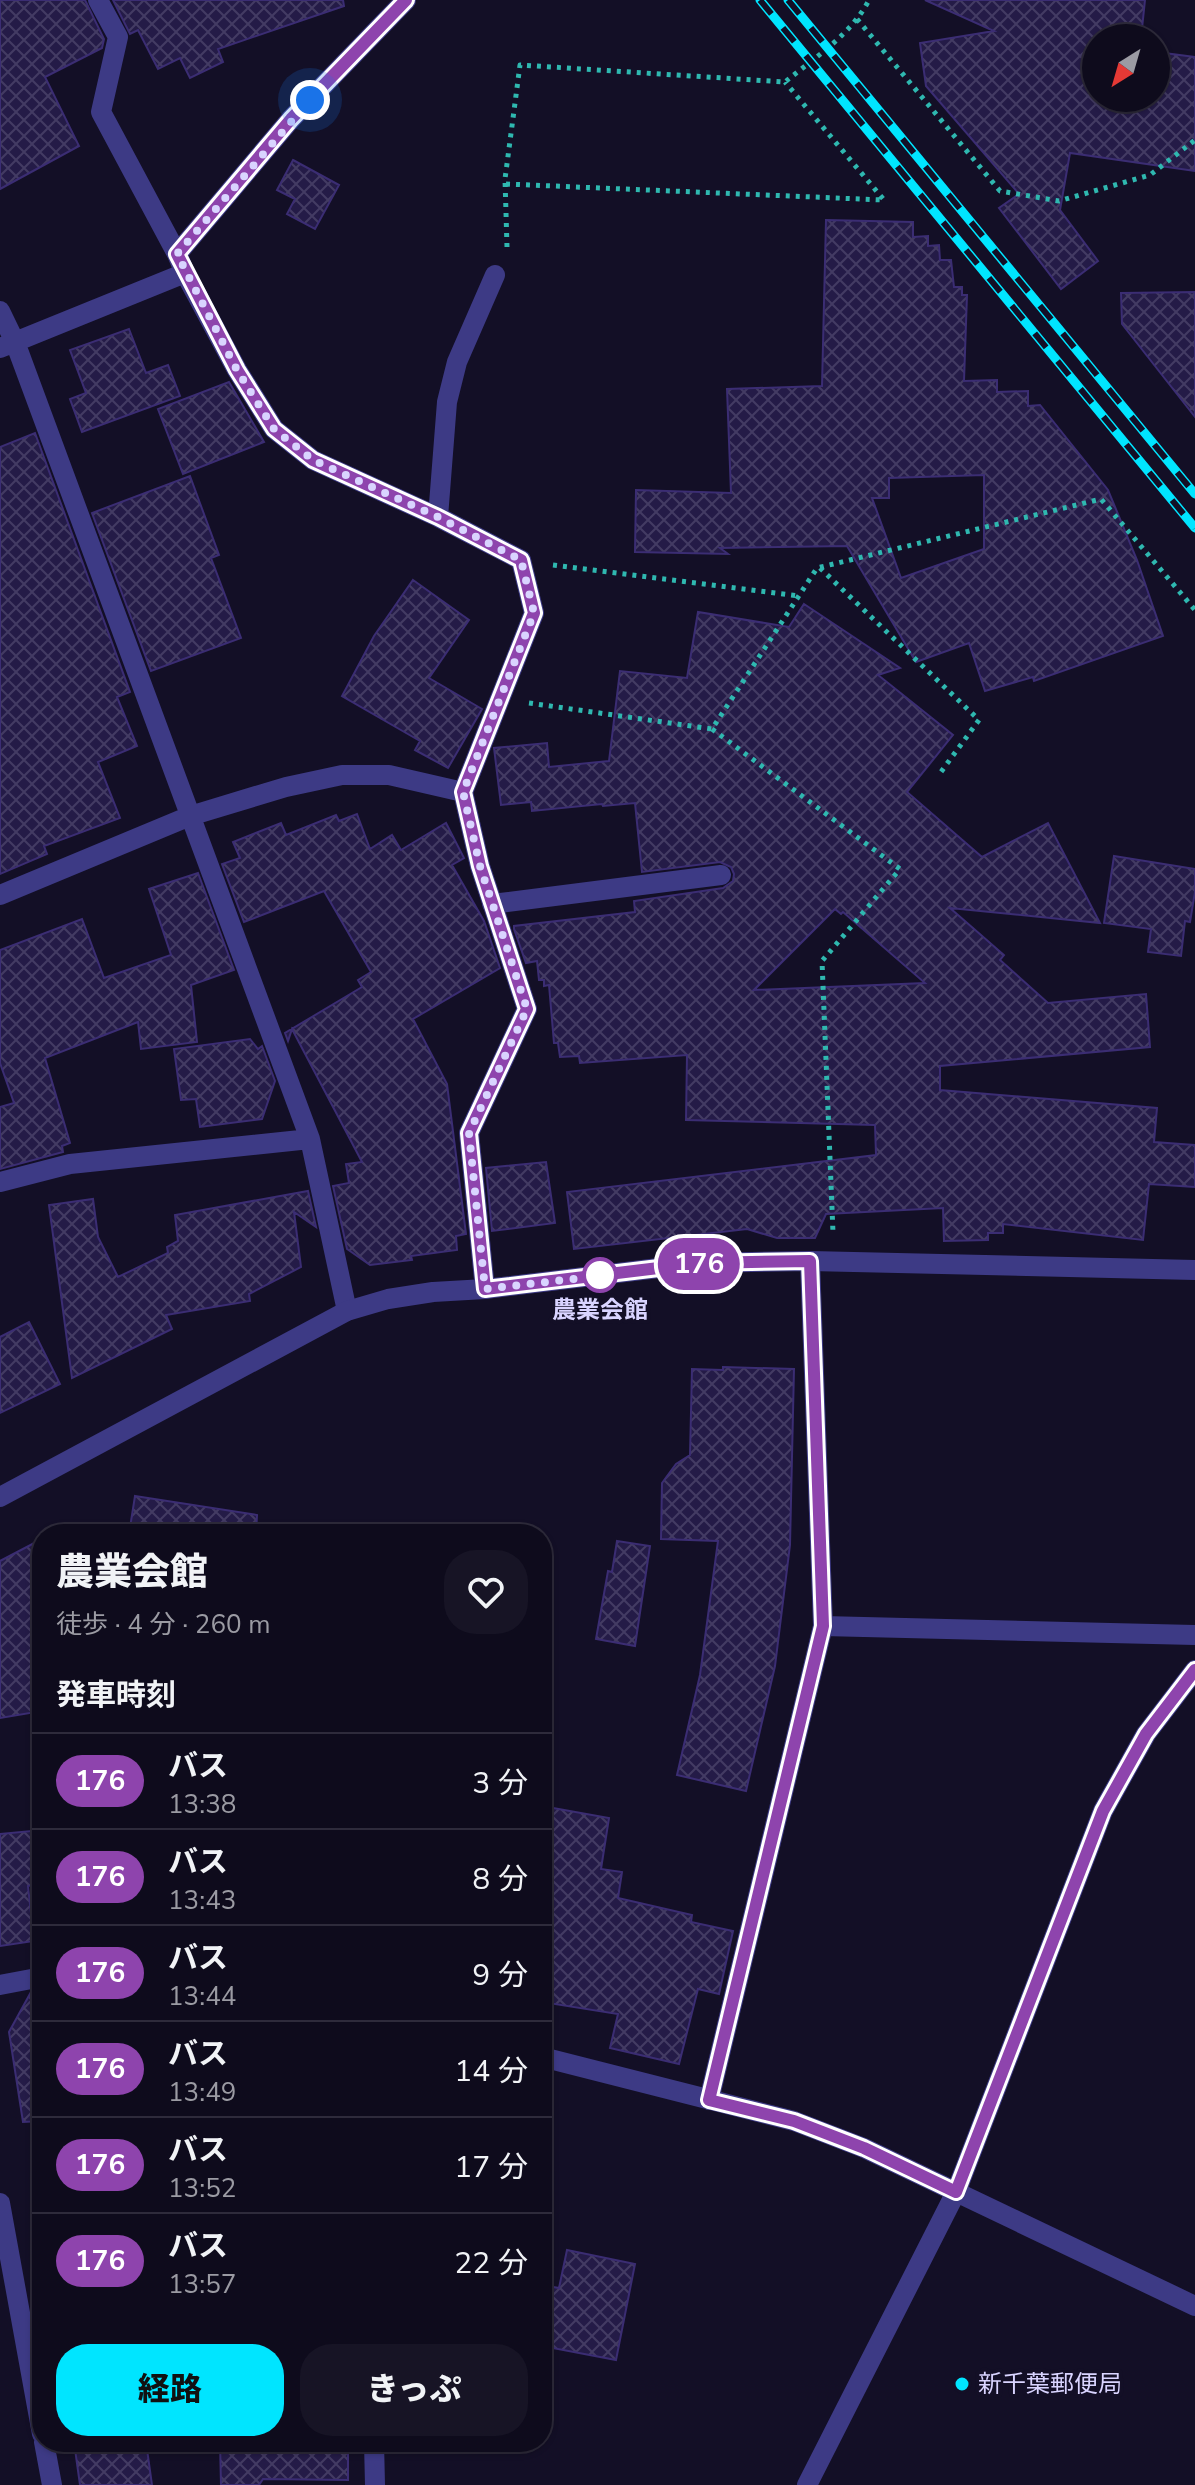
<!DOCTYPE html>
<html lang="ja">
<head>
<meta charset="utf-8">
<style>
	:root { --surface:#0e0b1c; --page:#171425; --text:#f1f3f6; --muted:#9b9ba3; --line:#2e2b3b; --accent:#00e5ff }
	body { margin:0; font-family:"Nunito Sans","Noto Sans JP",sans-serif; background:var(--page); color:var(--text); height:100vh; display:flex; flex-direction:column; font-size:30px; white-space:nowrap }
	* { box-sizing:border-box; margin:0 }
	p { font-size:26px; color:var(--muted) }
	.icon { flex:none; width:44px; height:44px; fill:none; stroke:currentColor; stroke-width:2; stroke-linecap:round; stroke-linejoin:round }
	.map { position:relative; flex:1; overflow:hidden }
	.drawer { position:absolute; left:32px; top:1524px; width:520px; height:928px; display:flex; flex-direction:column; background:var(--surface); border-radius:32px; box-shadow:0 2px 6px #0004,0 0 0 2px var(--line) }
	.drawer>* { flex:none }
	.badge { padding:0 16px; border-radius:26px; font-size:28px; line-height:52px }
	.needle { width:52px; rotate:217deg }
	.controls { position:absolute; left:1082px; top:24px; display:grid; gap:16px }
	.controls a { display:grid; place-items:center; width:88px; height:88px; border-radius:50%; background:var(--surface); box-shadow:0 2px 6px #0004,0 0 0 2px var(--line); font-size:40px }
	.you { position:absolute; width:40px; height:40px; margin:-20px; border:6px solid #fff; border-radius:50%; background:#1a73e8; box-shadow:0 0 0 12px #1a73e833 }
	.map>.badge { position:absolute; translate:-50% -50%; box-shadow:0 0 0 4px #fff }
	h2 { padding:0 24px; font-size:30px; line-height:72px }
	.round { display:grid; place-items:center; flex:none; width:84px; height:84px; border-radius:32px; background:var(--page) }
	.head { display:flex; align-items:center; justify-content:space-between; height:136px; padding:0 24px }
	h1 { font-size:38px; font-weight:800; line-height:60px }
	.action { display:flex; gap:16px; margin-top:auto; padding:16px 24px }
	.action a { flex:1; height:92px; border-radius:32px; background:var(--accent); color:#111; font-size:32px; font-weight:800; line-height:92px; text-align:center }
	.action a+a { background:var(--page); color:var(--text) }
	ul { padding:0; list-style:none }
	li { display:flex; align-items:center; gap:24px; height:96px; padding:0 24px; border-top:2px solid var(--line) }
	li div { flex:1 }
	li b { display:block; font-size:30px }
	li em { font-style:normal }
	li .badge { min-width:88px; font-weight:700; text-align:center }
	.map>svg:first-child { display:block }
	.building { fill:url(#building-cross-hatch); stroke:#3b2d73; stroke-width:2; fill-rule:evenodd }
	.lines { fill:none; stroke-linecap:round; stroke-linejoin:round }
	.path { stroke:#2fb8b0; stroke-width:5; stroke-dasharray:4 6; stroke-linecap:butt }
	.minor { stroke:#3d3a85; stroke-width:20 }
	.tertiary { stroke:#3d3a85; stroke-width:20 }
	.rail-casing { stroke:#00e5ff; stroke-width:9 }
	.rail { stroke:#130f26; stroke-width:6; stroke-dasharray:18; stroke-linecap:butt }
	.line-casing { stroke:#fff; stroke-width:18 }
	.line { stroke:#8e44ad; stroke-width:12 }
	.walk { stroke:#d9d4ff; stroke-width:8; stroke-dasharray:0 14.4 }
	.stop-dot { fill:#fff; stroke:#8e44ad; stroke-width:4 }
	.poi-dot { fill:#00e5ff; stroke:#130f26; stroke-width:3 }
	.labels { text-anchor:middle; stroke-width:8; stroke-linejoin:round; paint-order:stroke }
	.stop-label { font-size:24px; font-weight:bold; fill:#d9d4ff; stroke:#130f26 }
	.poi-label { font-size:24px; fill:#d9d4ff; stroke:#130f26; text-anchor:start }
</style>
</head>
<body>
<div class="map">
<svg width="1195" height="2485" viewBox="0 0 1195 2485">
	<defs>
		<pattern id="building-cross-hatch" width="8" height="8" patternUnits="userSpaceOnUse" patternTransform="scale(2)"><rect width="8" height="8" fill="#241b47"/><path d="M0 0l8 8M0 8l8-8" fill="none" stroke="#433b63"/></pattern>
	</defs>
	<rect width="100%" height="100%" fill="#130f26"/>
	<path class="building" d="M 0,0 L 85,0 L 104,39 L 102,48 L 45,77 L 79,146 L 0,189 Z
		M 113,0 L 343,0 L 344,6 L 218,49 L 223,62 L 190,78 L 180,58 L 158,69 L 138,30 L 130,34 Z
		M 925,0 L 1145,0 L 1141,38 L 1096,38 L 1096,98 L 1156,98 L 1156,52 L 1195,57 L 1195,171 L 1070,153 L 1060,210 L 1098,261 L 1061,289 L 999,208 L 1019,194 L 926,86 L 920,43 L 994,31 Z
		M 293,160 L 339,185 L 315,229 L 287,214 L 295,199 L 277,190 Z
		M 826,220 L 913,222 L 913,237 L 928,236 L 928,246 L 939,245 L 940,260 L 951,260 L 954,287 L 962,287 L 962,295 L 967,295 L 964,381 L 997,380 L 997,392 L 1028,391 L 1028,406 L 1040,405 L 1108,490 L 1137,560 L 1163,636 L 1034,681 L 1033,677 L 985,691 L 969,643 L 916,662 L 847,546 L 720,548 L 728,554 L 635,552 L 636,490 L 731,493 L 727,389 L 822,386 ZM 984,475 L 984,549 L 901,578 L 872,498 L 889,498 L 889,478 Z
		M 1195,292 L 1195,417 L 1122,324 L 1121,293 Z
		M 129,329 L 146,373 L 168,365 L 180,396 L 82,432 L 70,399 L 86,393 L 70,350 Z
		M 229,382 L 264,442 L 183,474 L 158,409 Z
		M 35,433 L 130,692 L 117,697 L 137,746 L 98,762 L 120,818 L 44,846 L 47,854 L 0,874 L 0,447 Z
		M 190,476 L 219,555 L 211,558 L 241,638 L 151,671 L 92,513 Z
		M 413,580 L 469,620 L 429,678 L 482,709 L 448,768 L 415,750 L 420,741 L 342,696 L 374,636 Z
		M 804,604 L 900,668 L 878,675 L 953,735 L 907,792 L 982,857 L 1048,823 L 1100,923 L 950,908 L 1004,955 L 1000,960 L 1048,1003 L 1146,994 L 1150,1047 L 940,1066 L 940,1090 L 1157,1108 L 1154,1142 L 1195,1145 L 1195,1187 L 1149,1184 L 1143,1240 L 1003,1224 L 1003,1233 L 988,1233 L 988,1240 L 944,1241 L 943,1208 L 826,1214 L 815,1238 L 777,1238 L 747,1229 L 574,1249 L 567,1192 L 876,1155 L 875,1125 L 686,1120 L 687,1055 L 580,1063 L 579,1056 L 560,1057 L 558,1043 L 554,1043 L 549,985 L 544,986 L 544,980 L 539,980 L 537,961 L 526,963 L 514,929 L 514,926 L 635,912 L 634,901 L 723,888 L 733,881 L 734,874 L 731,867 L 720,862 L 642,872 L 635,803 L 603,806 L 602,804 L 532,811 L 531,802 L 501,805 L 494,748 L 547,743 L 549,767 L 609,761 L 620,671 L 687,678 L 698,612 L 789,627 ZM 835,909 L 841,914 L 843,912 L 925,983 L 754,990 Z
		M 357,814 L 370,849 L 392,835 L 401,850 L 446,823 L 464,858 L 452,865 L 484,921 L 500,968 L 413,1019 L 447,1084 L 466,1234 L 456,1236 L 457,1250 L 411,1256 L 412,1260 L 370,1265 L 347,1249 L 333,1186 L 349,1183 L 346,1164 L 362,1162 L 292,1029 L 288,1041 L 285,1033 L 362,987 L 358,980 L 371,972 L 324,891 L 244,922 L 222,864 L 240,858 L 233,842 L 281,823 L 286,835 L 336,815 L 339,821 Z
		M 1114,856 L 1195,869 L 1195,892 L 1190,922 L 1185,921 L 1181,956 L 1148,952 L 1151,929 L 1104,923 Z
		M 198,873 L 234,970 L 191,985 L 197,1042 L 141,1049 L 138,1022 L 45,1058 L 70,1143 L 62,1146 L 63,1152 L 0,1169 L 0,1107 L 14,1103 L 0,1063 L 0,950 L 82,919 L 104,978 L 171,955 L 149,889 Z
		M 250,1039 L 258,1049 L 262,1046 L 275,1081 L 262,1119 L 200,1127 L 196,1099 L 181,1100 L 174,1049 Z
		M 546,1162 L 555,1223 L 492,1231 L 486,1168 Z
		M 308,1191 L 316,1227 L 294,1212 L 301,1267 L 249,1294 L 250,1301 L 166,1315 L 172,1329 L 72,1378 L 49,1205 L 93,1199 L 98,1237 L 118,1277 L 168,1253 L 167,1247 L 178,1241 L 175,1215 Z
		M 29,1322 L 60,1384 L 0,1413 L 0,1337 Z
		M 723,1367 L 794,1369 L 790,1545 L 775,1666 L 746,1791 L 677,1775 L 700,1675 L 718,1541 L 661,1539 L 662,1483 L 676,1464 L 690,1455 L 692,1369 L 723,1370 Z
		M 135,1496 L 257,1515 L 256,1534 L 129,1534 Z
		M 42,1539 L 42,1711 L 0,1718 L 0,1561 Z
		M 617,1541 L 650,1546 L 635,1646 L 596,1639 L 608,1571 L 612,1572 Z
		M 542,1806 L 609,1818 L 601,1869 L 622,1872 L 618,1898 L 692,1915 L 691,1922 L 733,1931 L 719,1994 L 698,1989 L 679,2064 L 610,2048 L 618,2014 L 542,2002 Z
		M 42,1830 L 42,1883 L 28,1886 L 34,1941 L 0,1946 L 0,1834 Z
		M 42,1990 L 42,2121 L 23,2122 L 9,2032 L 31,1992 Z
		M 567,2250 L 635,2264 L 616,2360 L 542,2346 L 542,2285 L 559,2288 Z
		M 74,2442 L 146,2442 L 152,2485 L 80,2485 Z
		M 220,2442 L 348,2442 L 348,2480 L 263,2479 L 259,2485 L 221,2485 Z"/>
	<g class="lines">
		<path class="path" d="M 857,19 L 1000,191 L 1059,201 L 1150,175 L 1195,140
			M 506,184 L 884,200 L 785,82
			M 507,247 L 505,179 L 520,65 L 785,82 C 814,58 851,35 869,0
			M 553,565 L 799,596
			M 820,568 L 979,720 L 938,776
			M 529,703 L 712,729 L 817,568 L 1101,499 L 1195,610
			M 712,729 L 900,869 L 822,961 L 833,1233"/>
		<path class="minor" d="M 98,0 L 118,37 L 101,112 L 177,254
			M 185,273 L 237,370 L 274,429 L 313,460 L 438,517 L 521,560 L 534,613 L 463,792 L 480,866 L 527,1009 L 469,1133 L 485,1289
			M 0,311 L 15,342 L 310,1139 L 347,1311
			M 0,348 L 185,273 L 177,254 L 291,119 L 406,0
			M 438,517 L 447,402 L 457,362 L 495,275
			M 0,895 L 190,816 L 286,787 L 342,775 L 389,775 L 463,792
			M 492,904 L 721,875
			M 0,1182 L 70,1164 L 310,1139
			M 823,1626 L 1195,1635
			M 0,1985 L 42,1977
			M 542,2057 L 794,2121 L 864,2148 L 1195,2306
			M 709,2100 L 823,1626 L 810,1261
			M 374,2442 L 375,2485"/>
		<path class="tertiary" d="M 0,1497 L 347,1311 L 388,1299 L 433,1292 L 485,1289 L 700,1263 L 810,1261 L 1195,1270
			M 0,2203 L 42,2434
			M 44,2442 L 52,2485
			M 807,2485 L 956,2192 L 1103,1811 L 1146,1734 L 1195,1670"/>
		<defs>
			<path id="rail" d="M 760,0 L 1195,528
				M 788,0 L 1195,494"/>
		</defs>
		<use href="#rail" class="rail-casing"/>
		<use href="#rail" class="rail"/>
	</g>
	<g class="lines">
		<defs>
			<path id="line" d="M 406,0 L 291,119 L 177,254 L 237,370 L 274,429 L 313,460 L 438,517 L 521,560 L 534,613 L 463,792 L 480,866 L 527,1009 L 469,1133 L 485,1289 L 700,1263 L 810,1261 L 823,1626 L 709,2100 L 794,2121 L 864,2148 L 956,2192 L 1103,1811 L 1146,1734 L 1195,1670"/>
		</defs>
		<use href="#line" class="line-casing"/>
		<use href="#line" class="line"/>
		<path class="walk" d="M 310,100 L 177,254 L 237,370 L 274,429 L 313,460 L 438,517 L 521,560 L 534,613 L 463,792 L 480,866 L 527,1009 L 469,1133 L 485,1289 L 608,1275 L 600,1275"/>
	</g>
	<circle class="stop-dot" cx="600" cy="1275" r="16"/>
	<circle class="poi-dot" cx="962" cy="2384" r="8"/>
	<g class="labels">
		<g class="stop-label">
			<text x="600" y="1318">農業会館</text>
		</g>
		<g class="poi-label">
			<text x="978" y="2392">新千葉郵便局</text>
		</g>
	</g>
</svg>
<div class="controls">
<a><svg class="needle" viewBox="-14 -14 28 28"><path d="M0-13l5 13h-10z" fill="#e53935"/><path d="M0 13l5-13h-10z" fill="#9b9ba3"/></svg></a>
</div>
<div class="you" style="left:310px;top:100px"></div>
<b class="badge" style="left:699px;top:1264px;background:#8e44ad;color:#fff">176</b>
<section class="drawer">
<div class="head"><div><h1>農業会館</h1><p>徒歩 · 4 分 · 260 m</p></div><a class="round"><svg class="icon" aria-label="heart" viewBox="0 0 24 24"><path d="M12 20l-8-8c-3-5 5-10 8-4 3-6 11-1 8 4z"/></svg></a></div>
<h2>発車時刻</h2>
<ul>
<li><span class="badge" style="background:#8e44ad;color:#fff">176</span><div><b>バス</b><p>13:38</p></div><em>3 分</em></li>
<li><span class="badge" style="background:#8e44ad;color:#fff">176</span><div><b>バス</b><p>13:43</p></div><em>8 分</em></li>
<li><span class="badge" style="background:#8e44ad;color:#fff">176</span><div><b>バス</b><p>13:44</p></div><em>9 分</em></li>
<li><span class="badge" style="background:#8e44ad;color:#fff">176</span><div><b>バス</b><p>13:49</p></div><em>14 分</em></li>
<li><span class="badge" style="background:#8e44ad;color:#fff">176</span><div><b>バス</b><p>13:52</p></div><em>17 分</em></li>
<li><span class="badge" style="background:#8e44ad;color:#fff">176</span><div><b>バス</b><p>13:57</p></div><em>22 分</em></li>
</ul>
<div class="action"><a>経路</a><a>きっぷ</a></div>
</section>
</div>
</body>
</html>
